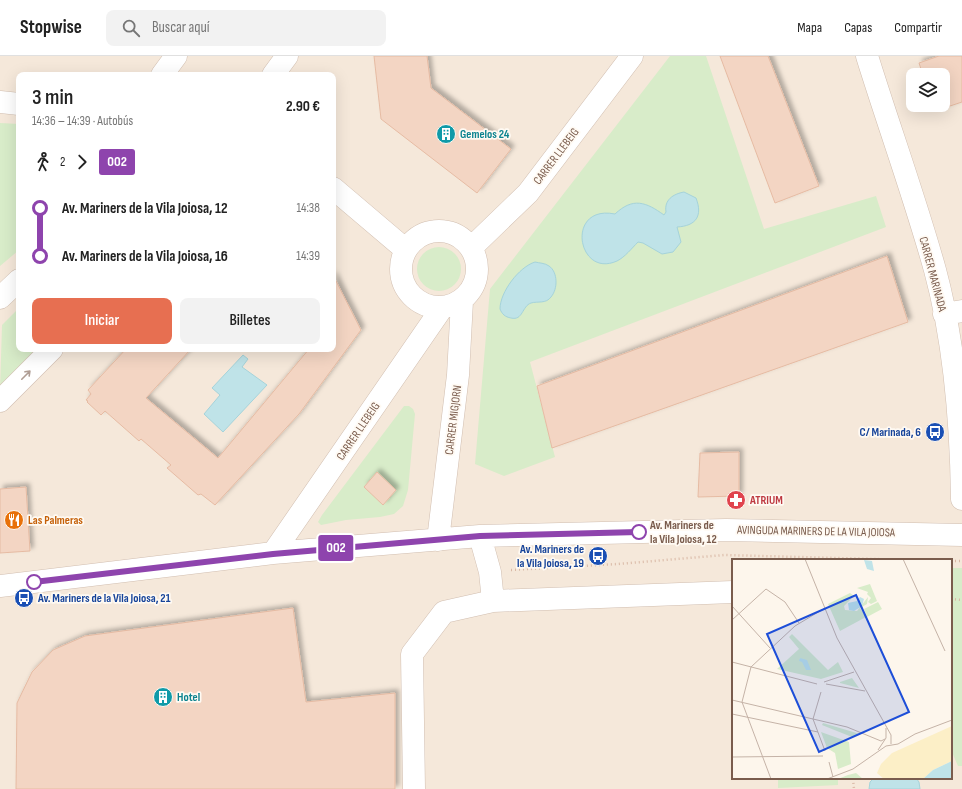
<!DOCTYPE html>
<html lang="es">
<head>
<meta charset="utf-8">
<style>
	:root { --surface:#fff; --page:#f2f2f2; --text:#222; --muted:#767676; --line:#e0e0e0; --accent:#e76f51 }
	body { margin:0; font-family:"Sofia Sans Condensed",sans-serif; background:var(--page); color:var(--text); height:100vh; display:flex; flex-direction:column; font-size:15px; white-space:nowrap }
	* { box-sizing:border-box; margin:0 }
	p { font-size:13px; color:var(--muted) }
	.icon { flex:none; width:22px; height:22px; fill:none; stroke:currentColor; stroke-width:2; stroke-linecap:round; stroke-linejoin:round }
	.map { position:relative; flex:1; overflow:hidden }
	.panel { position:absolute; left:16px; top:16px; width:320px; height:280px; display:flex; flex-direction:column; background:var(--surface); border-radius:8px; box-shadow:0 4px 16px #0002 }
	.panel>* { flex:none }
	.badge { padding:0 8px; border-radius:3px; font-size:14px; line-height:26px }
	.buttons { position:absolute; left:906px; top:12px; display:grid; gap:8px }
	.buttons a { display:grid; place-items:center; width:44px; height:44px; border-radius:8px; background:var(--surface); box-shadow:0 4px 16px #0002; font-size:20px }
	.map>.badge { position:absolute; translate:-50% -50%; box-shadow:0 0 0 2px #fff }
	.legs { display:flex; align-items:center; gap:6px; height:44px; padding:0 16px; font-size:13px }
	.legs p { margin-inline-start:auto }
	.headline { display:flex; align-items:center; justify-content:space-between; height:68px; padding:0 16px }
	h1 { font-size:22px; font-weight:600; line-height:30px }
	.cta { display:flex; gap:8px; margin-top:auto; padding:8px 16px }
	.cta a { flex:1; height:46px; border-radius:8px; background:var(--accent); color:#fff; font-size:16px; font-weight:600; line-height:46px; text-align:center }
	.cta a+a { background:var(--page); color:var(--text) }
	ul { padding:0 16px; list-style:none }
	li { display:flex; align-items:center; gap:14px; height:48px; font-size:15px }
	li i { display:grid; place-items:center; width:6px; height:100%; margin:0 5px; background:currentColor }
	li i::after { content:''; width:10px; height:10px; margin:-5px; border:3px solid; border-radius:50%; background:var(--surface) }
	li p { margin-inline-start:auto }
	li:first-child i { background:linear-gradient(#0000 50%,currentColor 0) }
	li:last-child i { background:linear-gradient(currentColor 50%,#0000 0) }
	header { display:flex; align-items:center; gap:24px; box-sizing:border-box; height:56px; padding:0 20px; background:var(--surface); border-bottom:1px solid var(--line) }
	header strong { font-size:19px }
	nav { display:flex; gap:22px; margin-inline-start:auto; font-size:14px }
	.search { width:280px; height:36px; background:var(--page); display:flex; align-items:center; gap:10px; box-sizing:border-box; padding:0 14px; border-radius:8px; color:var(--muted); font-size:15px }
	.map>svg:first-child { display:block }
	.residential { fill:#f5e8da; fill-rule:evenodd }
	.green { fill:#d8ecc9 }
	.water { fill:#bfe3e8; stroke:#a5d3da }
	.building { fill:#f3d5c3; stroke:#e6bba3; filter:url(#shadow) }
	.lines { fill:none; stroke-linecap:round; stroke-linejoin:round }
	.minor-casing { stroke:#d1beb0; stroke-width:23 }
	.path { stroke:#d9b8a5; stroke-width:2.5; stroke-dasharray:1 3; stroke-linecap:butt }
	.minor { stroke:#fff; stroke-width:22 }
	.oneway { stroke:#af9d94 }
	.line-1-casing { stroke:#fff; stroke-width:9 }
	.line-1 { stroke:#8e44ad; stroke-width:6 }
	.stop-1-dot { fill:#fff; stroke:#8e44ad; stroke-width:2 }
	.labels { text-anchor:middle; stroke-width:3.5; stroke-linejoin:round; paint-order:stroke }
	.culture-label { font-size:12px; font-weight:bold; fill:#0d838f; stroke:#fffaf3; text-anchor:start }
	.street-label { font-size:12px; fill:#7a5c4d; stroke:#fffaf3 }
	.transit-label { font-size:12px; font-weight:bold; fill:#164399; stroke:#fffaf3; text-anchor:end }
	.health-label { font-size:12px; font-weight:bold; fill:#be3a42; stroke:#fffaf3; text-anchor:start }
	.food-label { font-size:12px; font-weight:bold; fill:#c56008; stroke:#fffaf3; text-anchor:start }
	.stop-label { font-size:12px; font-weight:bold; fill:#7a5c4d; stroke:#fffaf3; text-anchor:start }
	.inset-road { fill:none; stroke:#c5b3a7; stroke-width:1 }
	.view { fill:#1d4ed8; fill-opacity:0.15; stroke:#1d4ed8; stroke-width:2 }
	.inset-edge { fill:none; stroke:#7a5c4d; stroke-width:2 }
</style>
</head>
<body>
<header>
<strong>Stopwise</strong>
<div class="search"><svg class="icon" aria-label="search" viewBox="0 0 24 24"><circle cx="10" cy="10" r="6"/><path d="M15 15l6 6"/></svg>Buscar aquí</div>
<nav><a>Mapa</a><a>Capas</a><a>Compartir</a></nav>
</header>
<div class="map">
<svg width="962" height="733" viewBox="0 0 962 733">
	<defs>
		<filter id="shadow"><feDropShadow dx="3.5" dy="-3.5" stdDeviation="2" flood-color="#0004"/></filter>
	</defs>
	<rect width="100%" height="100%" fill="#fdf6ec"/>
	<path class="residential" d="M 0,0 L 962,0 L 962,733 L 0,733 ZM 19,19 L 333,19 L 333,293 L 19,293 ZM 913,19 L 943,19 L 943,49 L 913,49 ZM 733,504 L 951,504 L 951,722 L 733,722 Z"/>
	<path class="green" d="M 670,0 L 706,0 L 764,173 L 876,140 L 886,171 L 530,306 L 555,401 L 504,420 L 475,408 L 490,233 Z
		M 0,67 L 19,68 L 19,194 L 0,210 Z
		M417 213a22 22 0 1 1 44 0a22 22 0 1 1-44 0Z
		M 19,252 L 19,293 L 36,293 L 0,334 L 2,269 Z
		M 404,350 L 409,350 L 413,353 L 415,358 L 408,434 L 403,450 L 394,458 L 380,461 L 346,464 L 321,469 L 318,466 L 322,459 Z
		M 951,512 L 962,512 L 962,710 L 958,710 L 951,694 Z
		M 778,722 L 838,722 L 838,729 L 778,732 Z"/>
	<path class="water" d="M 684,136 L 696,142 C 703,160 696,170 677,171 L 681,186 L 673,196 L 662,198 L 643,187 L 638,186 C 632,192 625,201 617,205 C 577,223 565,148 615,158 C 633,141 646,146 664,159 L 666,156 C 664,144 673,138 684,136 Z
		M 535,206 C 539,207 545,207 549,210 C 558,216 558,233 551,241 C 546,248 538,245 531,247 C 522,250 523,265 511,262 C 505,261 502,258 500,253 C 500,236 519,211 535,206 Z
		M 243,299 L 248,303 L 242,311 L 267,329 L 223,376 L 204,358 L 220,339 L 212,332 Z
		M 874,722 L 916,722 L 919,726 L 920,733 L 869,733 L 870,726 Z"/>
	<path class="building" d="M 374,0 L 427,0 L 431,32 L 511,93 L 477,137 L 381,63 Z
		M 720,0 L 768,0 L 819,130 L 775,147 Z
		M 939,0 L 962,0 L 962,46 L 935,55 L 933,49 L 943,49 L 943,19 L 923,19 L 919,7 Z
		M 887,200 L 908,266 L 552,392 L 537,330 Z
		M 333,219 L 361,274 L 299,358 L 215,449 L 201,438 L 198,439 L 167,412 L 171,409 L 141,383 L 139,385 L 105,355 L 101,359 L 87,346 L 88,345 L 86,344 L 91,338 L 88,334 L 126,293 L 191,293 L 146,342 L 218,402 L 309,293 L 333,293 Z
		M 739,396 L 739,440 L 698,441 L 700,397 Z
		M 377,416 L 396,434 L 383,449 L 364,431 Z
		M 26,431 L 30,495 L 0,497 L 0,433 Z
		M 293,552 L 306,646 L 395,637 L 395,733 L 16,733 L 17,647 L 32,616 L 53,594 L 85,580 Z"/>
	<g class="lines">
		<defs>
			<path id="minor" d="M 867,0 C 889,71 915,142 935,214 C 955,288 961,366 962,443
				M 162,19 L 176,0
				M 273,19 L 287,0
				M 0,46 L 19,48
				M 333,132 L 406,194
				M401 213a38 38 0 1 1 76 0a38 38 0 1 1-76 0Z
				M 471,192 L 528,137 L 632,0
				M 0,242 L 19,224
				M 944,258 L 962,255
				M 0,345 L 52,293
				M 480,480 L 490,516 L 493,545 L 733,536
				M 438,484 L 458,319 L 462,245
				M 273,497 L 442,252
				M 0,530 L 273,497 L 480,480 L 726,474 L 962,479
				M 414,733 L 412,598 L 444,556 L 493,545"/>
		</defs>
		<use href="#minor" class="minor-casing"/>
		<path class="path" d="M 951,505 L 962,505
			M 511,514 L 618,508 L 724,499 L 912,504
			M 951,543 L 962,544
			M 853,723 L 854,733"/>
		<use href="#minor" class="minor"/>
	</g>
	<defs><path id="oneway-shaft" d="M-6 0H5M1.5-3L5.5 0L1.5 3" fill="none" stroke-width="1.6" stroke-linecap="round" stroke-linejoin="round"/></defs>
	<use class="oneway" href="#oneway-shaft" transform="translate(26 319) rotate(-45)"/>
	<g class="lines">
		<defs>
			<path id="line-1" d="M 34,526 L 273,498 L 480,480 L 639,476"/>
		</defs>
		<use href="#line-1" class="line-1-casing"/>
		<use href="#line-1" class="line-1"/>
	</g>
	<defs>
		<symbol id="building-disc" viewBox="-11 -11 22 22"><circle r="9.5" fill="#0f9aa8" stroke="#fffaf3"/><path d="M-4-6H4V6H1V3H-1V6H-4ZM-2.5-4.3h1.7v1.8h-1.7ZM.8-4.3h1.7v1.8H.8ZM-2.5-1h1.7V.8h-1.7ZM.8-1h1.7V.8H.8Z" fill="#fff"/></symbol>
		<symbol id="bus-disc" viewBox="-11 -11 22 22"><circle r="9.5" fill="#1a4fb4" stroke="#fffaf3"/><path d="M-5-6H5V4H4V6H2V4H-2V6H-4V4H-5ZM-3.5-4V0h7V-4ZM-3.5 1.2v1.5H-2V1.2ZM2 1.2v1.5H3.5V1.2Z" fill="#fff"/></symbol>
		<symbol id="pharmacy-disc" viewBox="-11 -11 22 22"><circle r="9.5" fill="#e0444e" stroke="#fffaf3"/><path d="M-2-6h4v4h4v4h-4v4h-4v-4h-4v-4h4Z" fill="#fff"/></symbol>
		<symbol id="restaurant-disc" viewBox="-11 -11 22 22"><circle r="9.5" fill="#e8710a" stroke="#fffaf3"/><path d="M-5-6h1v4h1v-4h1v4h1v-4h1v5L-1.5 .5V6h-2V.5L-5-1ZM5-6V6H3V1.5H1.5Q1.5-4 5-6Z" fill="#fff"/></symbol>
	</defs>
	<g fill-rule="evenodd">
		<use href="#building-disc" x="435" y="67" width="22" height="22"/>
		<use href="#bus-disc" x="924" y="365" width="22" height="22"/>
		<use href="#pharmacy-disc" x="725" y="433" width="22" height="22"/>
		<use href="#restaurant-disc" x="3" y="453" width="22" height="22"/>
		<use href="#bus-disc" x="587" y="489" width="22" height="22"/>
		<use href="#bus-disc" x="13" y="531" width="22" height="22"/>
		<use href="#building-disc" x="152" y="630" width="22" height="22"/>
	</g>
	<g class="stop-1-dot">
		<circle cx="639" cy="476" r="7"/>
		<circle cx="34" cy="526" r="7"/>
	</g>
	<g class="labels">
		<g class="culture-label">
			<text x="460" y="82">Gemelos 24</text>
			<text x="177" y="645">Hotel</text>
		</g>
		<g class="street-label">
			<text transform="translate(556 100) rotate(-53)" y="4">CARRER LLEBEIG</text>
			<text transform="translate(933 218) rotate(75)" y="4">CARRER MARINADA</text>
			<text transform="translate(453 364) rotate(-83)" y="4">CARRER MIGJORN</text>
			<text transform="translate(358 375) rotate(-56)" y="4">CARRER LLEBEIG</text>
			<text transform="translate(816 475) rotate(1)" y="4">AVINGUDA MARINERS DE LA VILA JOIOSA</text>
		</g>
		<g class="transit-label">
			<text x="921" y="380">C/ Marinada, 6</text>
			<text x="584" y="497">Av. Mariners de<tspan x="584" dy="14">la Vila Joiosa, 19</tspan></text>
			<text x="38" y="546" text-anchor="start">Av. Mariners de la Vila Joiosa, 21</text>
		</g>
		<g class="health-label">
			<text x="750" y="448">ATRIUM</text>
		</g>
		<g class="food-label">
			<text x="28" y="468">Las Palmeras</text>
		</g>
		<g class="stop-label">
			<text x="650" y="473">Av. Mariners de<tspan x="650" dy="14">la Vila Joiosa, 12</tspan></text>
		</g>
	</g>
	<g transform="translate(732 503)">
		<rect width="220" height="220" fill="#fdf6ec"/>
		<path d="M 138,25 L 145,42 L 139,45 L 136,43 L 139,39 L 135,35 L 136,33 L 125,29 ZM 118,34 L 122,37 L 112,47 L 113,51 L 125,52 L 136,38 L 135,45 L 128,49 L 134,58 L 108,72 L 96,45 ZM 146,43 L 150,50 L 135,58 L 132,50 ZM 60,75 L 96,111 L 106,103 L 111,113 L 89,120 L 45,110 L 67,90 L 57,78 ZM 120,119 L 127,129 L 108,124 L 108,123 ZM 91,164 L 128,175 L 120,178 L 90,166 ZM 89,173 L 117,183 L 119,205 L 106,210 L 103,194 L 95,189 ZM 124,214 L 131,220 L 106,220 L 116,216 Z" fill="#d8ecc9"/>
		<path d="M 220,167 L 220,202 L 201,211 L 191,220 L 152,220 L 145,214 L 149,205 L 160,194 Z" fill="#fcefc7"/>
		<path d="M 132,1 L 140,2 L 142,12 L 135,10 ZM 128,38 L 132,40 L 130,47 L 122,52 L 117,51 L 116,44 L 125,42 ZM 68,99 L 75,101 L 79,111 L 74,111 L 70,103 L 67,102 ZM 220,202 L 220,220 L 191,220 L 201,211 Z" fill="#bfe3e8"/>
		<path class="inset-road" d="M 73,0 L 105,79 L 159,176 L 159,185M 171,0 L 213,92M 0,47 L 38,89M 0,61 L 34,30 L 53,43 L 67,64M 0,103 L 85,125M 92,123 L 122,113M 94,125 L 133,132M 89,133 L 81,160 L 93,192M 0,141 L 115,168 L 149,182 L 153,180M 0,155 L 86,173M 146,191 L 154,179 L 154,169M 0,198 L 91,197M 97,203 L 101,218M 39,220 L 10,143 L 19,108 L 63,67 L 93,49M 95,220 L 121,210 L 154,187 L 166,185 L 183,175 L 220,161"/>
		<path class="view" d="M 124,36 L 177,153 L 87,193 L 35,75 Z"/>
		<rect width="220" height="220" class="inset-edge"/>
	</g>
</svg>
<div class="buttons">
<a><svg class="icon" aria-label="layers" viewBox="0 0 24 24"><path d="M12 4l9 5-9 5-9-5zM3 14l9 5 9-5"/></svg></a>
</div>
<b class="badge" style="left:336px;top:492px;background:#8e44ad;color:#fff">002</b>
<section class="panel">
<div class="headline"><div><h1>3 min</h1><p>14:36 – 14:39 · Autobús</p></div><b>2.90 €</b></div>
<div class="legs"><svg class="icon" aria-label="walk" viewBox="0 0 24 24"><circle cx="13" cy="4" r="2"/><path d="M13 8l-2 6 4 7M11 14l-3 7M7 12l3-4h3l4 4"/></svg>2<svg class="icon" aria-label="forward" viewBox="0 0 24 24"><path d="M9 5l7 7-7 7"/></svg><b class="badge" style="background:#8e44ad;color:#fff">002</b></div>
<ul>
<li><i style="color:#8e44ad"></i><b>Av. Mariners de la Vila Joiosa, 12</b><p>14:38</p></li>
<li><i style="color:#8e44ad"></i><b>Av. Mariners de la Vila Joiosa, 16</b><p>14:39</p></li>
</ul>
<div class="cta"><a>Iniciar</a><a>Billetes</a></div>
</section>
</div>
</body>
</html>
